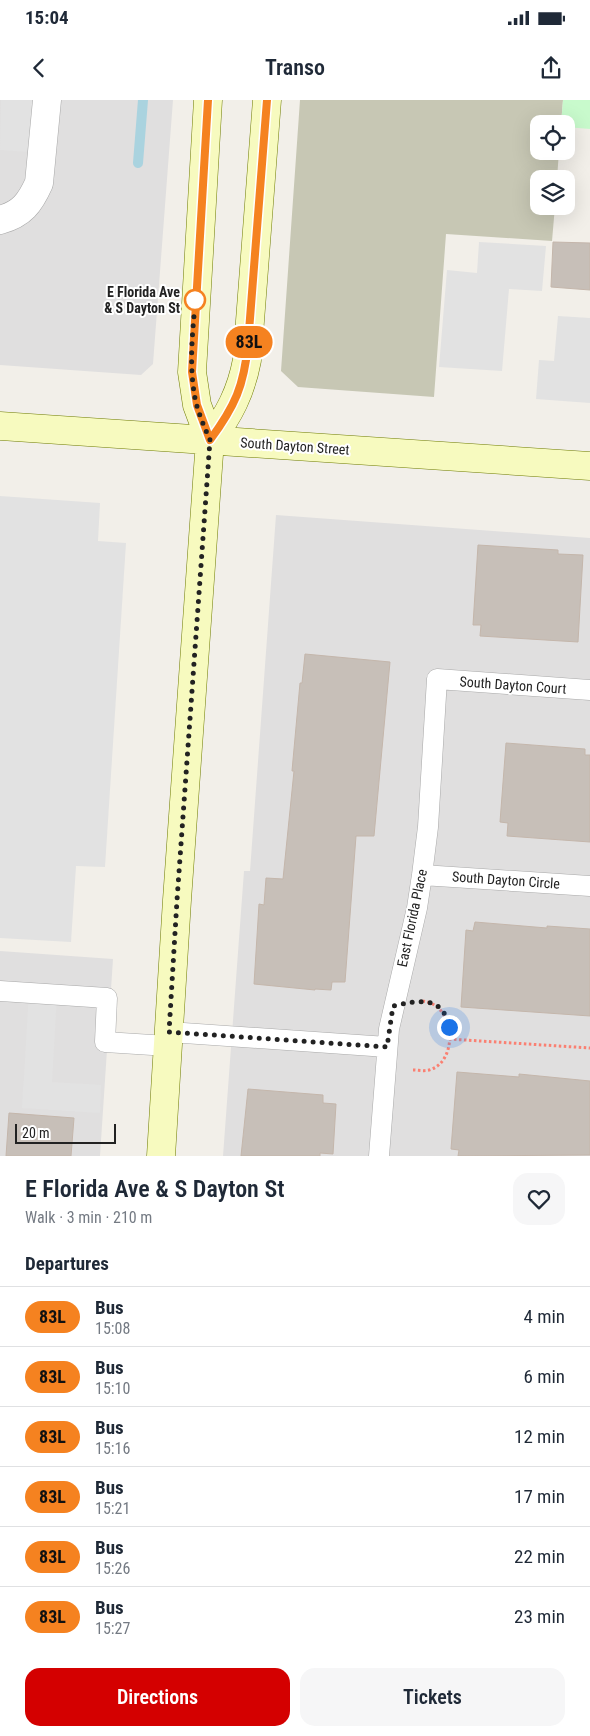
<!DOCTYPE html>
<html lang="en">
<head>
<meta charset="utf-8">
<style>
	:root { --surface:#fff; --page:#f6f6f7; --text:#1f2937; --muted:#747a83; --line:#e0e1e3; --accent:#d40000 }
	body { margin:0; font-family:"Roboto Condensed",sans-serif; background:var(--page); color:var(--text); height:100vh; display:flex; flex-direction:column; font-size:19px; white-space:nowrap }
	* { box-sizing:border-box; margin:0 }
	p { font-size:16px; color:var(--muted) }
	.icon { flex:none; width:28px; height:28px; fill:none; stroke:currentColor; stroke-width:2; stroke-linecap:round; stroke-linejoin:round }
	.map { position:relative; height:1056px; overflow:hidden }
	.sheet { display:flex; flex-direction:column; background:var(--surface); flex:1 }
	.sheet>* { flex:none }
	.badge { padding:0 10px; border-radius:16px; font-size:18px; line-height:32px }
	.controls { position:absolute; left:530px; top:15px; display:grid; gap:10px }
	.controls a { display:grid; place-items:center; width:45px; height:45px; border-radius:10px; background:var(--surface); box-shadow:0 5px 20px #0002; font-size:25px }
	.scale { position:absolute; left:15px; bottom:12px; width:101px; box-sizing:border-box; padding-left:5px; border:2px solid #222; border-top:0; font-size:14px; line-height:18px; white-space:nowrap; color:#222; -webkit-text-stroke:4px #fff; paint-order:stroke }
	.you { position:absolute; width:25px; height:25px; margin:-12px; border:4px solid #fff; border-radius:50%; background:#1a73e8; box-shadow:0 0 0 8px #1a73e833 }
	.map>.badge { position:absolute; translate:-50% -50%; box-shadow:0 0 0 2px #fff }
	h2 { padding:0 25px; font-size:19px; line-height:45px }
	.round { display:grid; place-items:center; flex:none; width:52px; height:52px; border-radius:15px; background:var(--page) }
	.summary { display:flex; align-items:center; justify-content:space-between; height:85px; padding:0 25px }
	h1 { font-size:24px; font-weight:600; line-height:38px }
	.action { display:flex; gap:10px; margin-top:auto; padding:10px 25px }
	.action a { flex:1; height:58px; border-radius:15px; background:var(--accent); color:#fff; font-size:20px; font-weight:600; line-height:58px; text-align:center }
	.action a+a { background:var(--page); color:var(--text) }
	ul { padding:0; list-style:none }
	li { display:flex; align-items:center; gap:15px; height:60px; padding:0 25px; border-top:1px solid var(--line) }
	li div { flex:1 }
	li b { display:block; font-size:19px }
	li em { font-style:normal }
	li .badge { min-width:55px; font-weight:700; text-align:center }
	.status { display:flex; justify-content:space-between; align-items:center; height:35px; padding:0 25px; background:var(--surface); direction:ltr }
	.status svg { height:14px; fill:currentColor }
	header { display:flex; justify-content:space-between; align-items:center; height:65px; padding:0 25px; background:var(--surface); font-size:22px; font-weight:600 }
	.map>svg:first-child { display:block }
	.residential { fill:#e0dfdf }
	.construction { fill:#c7c7b4 }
	.park { fill:#c8facc }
	.parking { fill:#e2e2e2 }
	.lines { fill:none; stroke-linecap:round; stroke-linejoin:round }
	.stream { stroke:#aad3df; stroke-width:10 }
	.building { fill:#c7bfb8; stroke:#c4b6ab }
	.lane-casing { stroke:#a9a9a9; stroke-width:21 }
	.street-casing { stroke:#a9a9a9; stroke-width:29 }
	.secondary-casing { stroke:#707d05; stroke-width:29 }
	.path { stroke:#fa8072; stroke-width:3; stroke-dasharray:2.5 2.5; stroke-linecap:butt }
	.lane { stroke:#fff; stroke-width:20 }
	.street { stroke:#fff; stroke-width:28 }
	.secondary { stroke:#f7fabf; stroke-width:28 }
	.line-casing { stroke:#fff; stroke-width:11 }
	.line { stroke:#f58220; stroke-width:8 }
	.walk { stroke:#222; stroke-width:5; stroke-dasharray:0 9 }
	.stop-dot { fill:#fff; stroke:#f58220; stroke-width:2.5 }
	.labels { text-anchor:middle; stroke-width:4; stroke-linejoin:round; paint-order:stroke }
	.stop-label { font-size:14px; font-weight:bold; fill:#222; stroke:#fff; text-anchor:end }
	.street-label { font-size:14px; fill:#222; stroke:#fff }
</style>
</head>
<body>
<div class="status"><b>15:04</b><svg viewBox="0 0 49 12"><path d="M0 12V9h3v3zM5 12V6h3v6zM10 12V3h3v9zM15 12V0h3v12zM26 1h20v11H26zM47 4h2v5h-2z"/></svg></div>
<header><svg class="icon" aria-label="back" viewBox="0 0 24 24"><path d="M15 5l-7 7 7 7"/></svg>Transo<svg class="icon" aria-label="share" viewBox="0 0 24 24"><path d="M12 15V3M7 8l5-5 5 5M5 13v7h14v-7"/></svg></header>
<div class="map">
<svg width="590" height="1056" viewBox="0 0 590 1056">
	<rect width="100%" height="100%" fill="#f2efe9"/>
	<path class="residential" d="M 0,0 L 173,0 L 153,264 L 141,275 L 0,265 Z
		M 276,415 L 590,438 L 590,1056 L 223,1056 L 244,771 L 250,771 Z
		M 0,851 L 113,859 L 100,1056 L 0,1056 Z"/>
	<path class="construction" d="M 300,0 L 563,0 L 561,24 L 539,24 L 539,51 L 559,51 L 557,79 L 539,79 L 539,106 L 555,106 L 552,141 L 446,134 L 434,297 L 298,287 L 281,271 Z"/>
	<path class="park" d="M 563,0 L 590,0 L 590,29 L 566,27 L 566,24 L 561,24 Z"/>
	<path class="parking" d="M 1,0 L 47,0 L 43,53 L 0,50 Z
		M 479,142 L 546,146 L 542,191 L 509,189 L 502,271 L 439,267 L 447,170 L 477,173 Z
		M 558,216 L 590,218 L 590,303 L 536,299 L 539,260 L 554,261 Z
		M 0,396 L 100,403 L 98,441 L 126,443 L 105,767 L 76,766 L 71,842 L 0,838 Z
		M 29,893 L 57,895 L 52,982 L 101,985 L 100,1013 L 22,1008 Z"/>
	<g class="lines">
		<path class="stream" d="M 138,63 L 143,0"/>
	</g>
	<path class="building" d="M 553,142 L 590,143 L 590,190 L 551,187 Z
		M 478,445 L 558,450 L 558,454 L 583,455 L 578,542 L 480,536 L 481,525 L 473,525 Z
		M 305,554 L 390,562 L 374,736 L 356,736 L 345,882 L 332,882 L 331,890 L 315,889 L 315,890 L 254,884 L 259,804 L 264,805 L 266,778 L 283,779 L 294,671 L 292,671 L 300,583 L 302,583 Z
		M 506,643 L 585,649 L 585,655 L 590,655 L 590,742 L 507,736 L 508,723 L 500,722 Z
		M 475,822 L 547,828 L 547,826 L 590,829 L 590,916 L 461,907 L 466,830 L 473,831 Z
		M 457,972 L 519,977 L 519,974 L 590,981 L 590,1055 L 458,1056 L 459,1050 L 451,1049 Z
		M 248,989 L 323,995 L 323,1003 L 336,1004 L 333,1054 L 320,1053 L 320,1056 L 241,1056 Z
		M 9,1013 L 74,1018 L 71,1056 L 6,1056 Z"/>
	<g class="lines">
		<defs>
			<path id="lane" d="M 422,775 L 590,786
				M 0,891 L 107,898 L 105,942 L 168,946
				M 169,932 L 387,947
				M 379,1056 L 389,929 L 417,808 L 422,775 L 428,727 L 437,579 L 590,590"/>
			<path id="street" d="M 0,120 C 22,114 30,103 39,83 L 47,0"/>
			<path id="secondary" d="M 0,326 L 590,366
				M 210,340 C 229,315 241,292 247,260 L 267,0
				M 161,1056 L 177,800 L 210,340 L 197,305 L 192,272 L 208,0"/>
		</defs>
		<use href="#lane" class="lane-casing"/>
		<use href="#street" class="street-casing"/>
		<use href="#secondary" class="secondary-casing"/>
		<path class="path" d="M 449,939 L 590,948
			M 413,970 C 419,970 426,972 432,969 C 458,959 456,904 422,901"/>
		<use href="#lane" class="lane"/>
		<use href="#street" class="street"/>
		<use href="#secondary" class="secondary"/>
	</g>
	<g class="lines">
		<defs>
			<path id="line" d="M 208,0 L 192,272 L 197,305 L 210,340 C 235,306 244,286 248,244 L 267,0"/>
		</defs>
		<use href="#line" class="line-casing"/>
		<use href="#line" class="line"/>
		<path class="walk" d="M 195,200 L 196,195 C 193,227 189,260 194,292 C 196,308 203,324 210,340 L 177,800 L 169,932 L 387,947 L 393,906 C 417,901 443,894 449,927"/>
	</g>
	<circle class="stop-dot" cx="195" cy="200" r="10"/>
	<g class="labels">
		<g class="stop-label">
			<text x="180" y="197">E Florida Ave<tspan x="180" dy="16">&amp; S Dayton St</tspan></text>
		</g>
		<g class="street-label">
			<text transform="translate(295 346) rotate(4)" y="5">South Dayton Street</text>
			<text transform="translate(513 585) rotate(4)" y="5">South Dayton Court</text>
			<text transform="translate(506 780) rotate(4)" y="5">South Dayton Circle</text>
			<text transform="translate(412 818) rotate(-78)" y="5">East Florida Place</text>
		</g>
	</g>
</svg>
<div class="controls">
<a><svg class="icon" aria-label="locate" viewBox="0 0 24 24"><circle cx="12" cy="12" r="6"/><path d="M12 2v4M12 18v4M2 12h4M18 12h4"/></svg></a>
<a><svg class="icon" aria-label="layers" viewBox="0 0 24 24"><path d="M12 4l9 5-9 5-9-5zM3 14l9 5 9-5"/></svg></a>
</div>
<div class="scale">20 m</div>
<div class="you" style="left:449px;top:927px"></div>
<b class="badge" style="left:249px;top:242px;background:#f58220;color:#111">83L</b>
</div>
<section class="sheet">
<div class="summary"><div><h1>E Florida Ave &amp; S Dayton St</h1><p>Walk · 3 min · 210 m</p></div><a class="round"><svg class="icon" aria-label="heart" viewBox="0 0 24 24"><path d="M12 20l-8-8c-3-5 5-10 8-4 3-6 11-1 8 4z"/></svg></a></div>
<h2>Departures</h2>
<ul>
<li><span class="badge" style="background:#f58220;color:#111">83L</span><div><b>Bus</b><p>15:08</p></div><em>4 min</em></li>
<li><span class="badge" style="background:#f58220;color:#111">83L</span><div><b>Bus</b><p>15:10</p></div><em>6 min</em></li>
<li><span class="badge" style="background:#f58220;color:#111">83L</span><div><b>Bus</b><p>15:16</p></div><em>12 min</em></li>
<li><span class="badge" style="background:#f58220;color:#111">83L</span><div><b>Bus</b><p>15:21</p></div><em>17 min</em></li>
<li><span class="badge" style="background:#f58220;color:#111">83L</span><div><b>Bus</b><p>15:26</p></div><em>22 min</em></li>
<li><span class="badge" style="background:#f58220;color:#111">83L</span><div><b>Bus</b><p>15:27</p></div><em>23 min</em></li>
</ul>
<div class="action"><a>Directions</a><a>Tickets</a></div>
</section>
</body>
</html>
